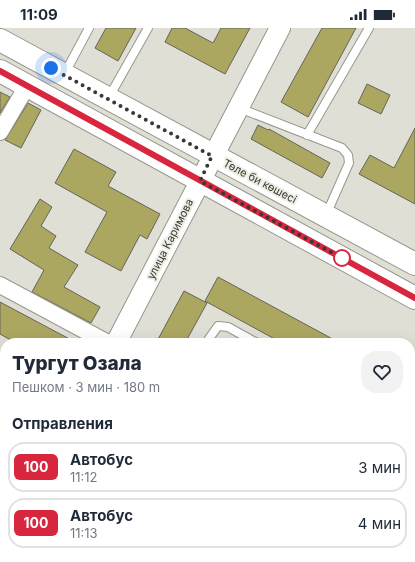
<!DOCTYPE html>
<html lang="ru">
<head>
<meta charset="utf-8">
<style>
	:root { --surface:#fff; --page:#f2f2f3; --text:#1f2937; --muted:#747a83; --line:#e0e1e3 }
	body { margin:0; font-family:Inter,sans-serif; background:var(--page); color:var(--text); height:100vh; display:flex; flex-direction:column; font-size:15px; white-space:nowrap }
	* { box-sizing:border-box; margin:0 }
	p { font-size:13px; color:var(--muted) }
	.icon { flex:none; width:22px; height:22px; fill:none; stroke:currentColor; stroke-width:2; stroke-linecap:round; stroke-linejoin:round }
	.map { position:relative; flex:1; overflow:hidden }
	.panel { position:absolute; left:0px; top:310px; width:415px; height:224px; display:flex; flex-direction:column; background:var(--surface); border-radius:16px 16px 0 0; box-shadow:0 4px 16px #0002 }
	.panel>* { flex:none }
	.badge { padding:0 8px; border-radius:6px; font-size:14px; line-height:26px }
	.you { position:absolute; width:20px; height:20px; margin:-10px; border:3px solid #fff; border-radius:50%; background:#1a73e8; box-shadow:0 0 0 6px #1a73e833 }
	.map>.badge { position:absolute; translate:-50% -50%; box-shadow:0 0 0 2px #fff }
	h2 { padding:0 12px; font-size:15px; line-height:36px }
	.round { display:grid; place-items:center; flex:none; width:42px; height:42px; border-radius:16px; background:var(--page) }
	.summary { display:flex; align-items:center; justify-content:space-between; height:68px; padding:0 12px }
	h1 { font-size:19px; font-weight:800; line-height:30px }
	ul { padding:0; list-style:none }
	li { display:flex; align-items:center; gap:12px; height:50px; margin:0 8px 6px; padding:0 4px; border:2px solid var(--line); border-radius:16px }
	li div { flex:1 }
	li b { display:block; font-size:15px }
	li em { font-style:normal }
	li .badge { min-width:44px; font-weight:700; text-align:center }
	.status { display:flex; justify-content:space-between; align-items:center; height:28px; padding:0 20px; background:var(--surface); direction:ltr }
	.status svg { height:11px; fill:currentColor }
	.map>svg:first-child { display:block }
	.building { fill:#aca760; stroke:#64645b }
	.lines { fill:none; stroke-linecap:round; stroke-linejoin:round }
	.service-casing { stroke:#98978e; stroke-width:10 }
	.minor-casing { stroke:#98978e; stroke-width:18 }
	.tertiary-casing { stroke:#98978e; stroke-width:22 }
	.secondary-casing { stroke:#98978e; stroke-width:24 }
	.service { stroke:#fff; stroke-width:8 }
	.minor { stroke:#fff; stroke-width:16 }
	.tertiary { stroke:#fff; stroke-width:20 }
	.secondary { stroke:#fff; stroke-width:22 }
	.line-casing { stroke:#fff; stroke-width:9 }
	.line { stroke:#d7263d; stroke-width:6 }
	.walk { stroke:#393835; stroke-width:4; stroke-dasharray:0 7.2 }
	.stop-dot { fill:#fff; stroke:#d7263d; stroke-width:2 }
	.labels { text-anchor:middle; stroke-width:4; stroke-linejoin:round; paint-order:stroke }
	.street-label { font-size:11px; fill:#393835; stroke:#edede3 }
</style>
</head>
<body>
<div class="status"><b>11:09</b><svg viewBox="0 0 49 12"><path d="M0 12V9h3v3zM5 12V6h3v6zM10 12V3h3v9zM15 12V0h3v12zM26 1h20v11H26zM47 4h2v5h-2z"/></svg></div>
<div class="map">
<svg width="415" height="534" viewBox="0 0 415 534">
	<rect width="100%" height="100%" fill="#e0dfd5"/>
	<path class="building" d="M 106,0 L 136,0 L 118,33 L 95,20 Z
		M 172,0 L 185,0 L 213,15 L 221,0 L 250,0 L 225,46 L 165,14 Z
		M 322,0 L 356,0 L 308,89 L 281,74 Z
		M 367,56 L 390,67 L 381,86 L 358,75 Z
		M 0,64 L 10,69 L 0,85 Z
		M 28,75 L 41,82 L 21,120 L 5,112 Z
		M 258,97 L 268,102 L 269,101 L 330,135 L 322,150 L 251,111 Z
		M 415,100 L 415,176 L 359,146 L 370,127 L 394,140 Z
		M 74,121 L 116,144 L 108,158 L 160,186 L 147,211 L 140,207 L 121,243 L 85,224 L 107,184 L 55,155 Z
		M 40,171 L 52,179 L 41,198 L 56,208 L 49,220 L 78,237 L 64,259 L 100,279 L 91,295 L 32,264 L 44,242 L 10,221 Z
		M 218,249 L 340,315 L 282,315 L 205,273 Z
		M 184,263 L 207,275 L 185,315 L 156,315 Z
		M 0,274 L 77,315 L 16,315 L 0,306 Z"/>
	<g class="lines">
		<defs>
			<path id="service" d="M 65,45 L 89,0
				M 109,69 L 148,0
				M 239,80 L 342,120 L 348,127 L 349,135 L 326,187
				M 307,107 L 369,0
				M 206,315 L 218,298 L 228,299 L 257,315
				M 0,328 L 5,331
				M 0,370 L 5,360
				M 0,477 L 5,480
				M 215,529 L 223,534
				M 249,534 L 251,529
				M 314,534 L 317,529"/>
			<path id="minor" d="M 0,104 L 27,58
				M 0,257 L 108,315
				M 410,476 L 415,479"/>
			<path id="tertiary" d="M 116,315 L 280,0
				M 7,534 L 9,529"/>
			<path id="secondary" d="M 0,12 L 415,236
				M 0,43 L 415,270"/>
		</defs>
		<use href="#service" class="service-casing"/>
		<use href="#minor" class="minor-casing"/>
		<use href="#tertiary" class="tertiary-casing"/>
		<use href="#secondary" class="secondary-casing"/>
		<use href="#service" class="service"/>
		<use href="#minor" class="minor"/>
		<use href="#tertiary" class="tertiary"/>
		<use href="#secondary" class="secondary"/>
	</g>
	<g class="lines">
		<defs>
			<path id="line" d="M 0,43 L 415,270"/>
		</defs>
		<use href="#line" class="line-casing"/>
		<use href="#line" class="line"/>
		<path class="walk" d="M 51,40 L 212,128 L 200,153 L 342,230"/>
	</g>
	<circle class="stop-dot" cx="342" cy="230" r="8"/>
	<g class="labels">
		<g class="street-label">
			<text transform="translate(260 153) rotate(28)" y="4">Төле би көшесі</text>
			<text transform="translate(170 211) rotate(-63)" y="4">улица Каримова</text>
		</g>
	</g>
</svg>
<div class="you" style="left:51px;top:40px"></div>
<section class="panel">
<div class="summary"><div><h1>Тургут Озала</h1><p>Пешком · 3 мин · 180 m</p></div><a class="round"><svg class="icon" aria-label="heart" viewBox="0 0 24 24"><path d="M12 20l-8-8c-3-5 5-10 8-4 3-6 11-1 8 4z"/></svg></a></div>
<h2>Отправления</h2>
<ul>
<li><span class="badge" style="background:#d7263d;color:#fff">100</span><div><b>Автобус</b><p>11:12</p></div><em>3 мин</em></li>
<li><span class="badge" style="background:#d7263d;color:#fff">100</span><div><b>Автобус</b><p>11:13</p></div><em>4 мин</em></li>
</ul>
</section>
</div>
</body>
</html>
